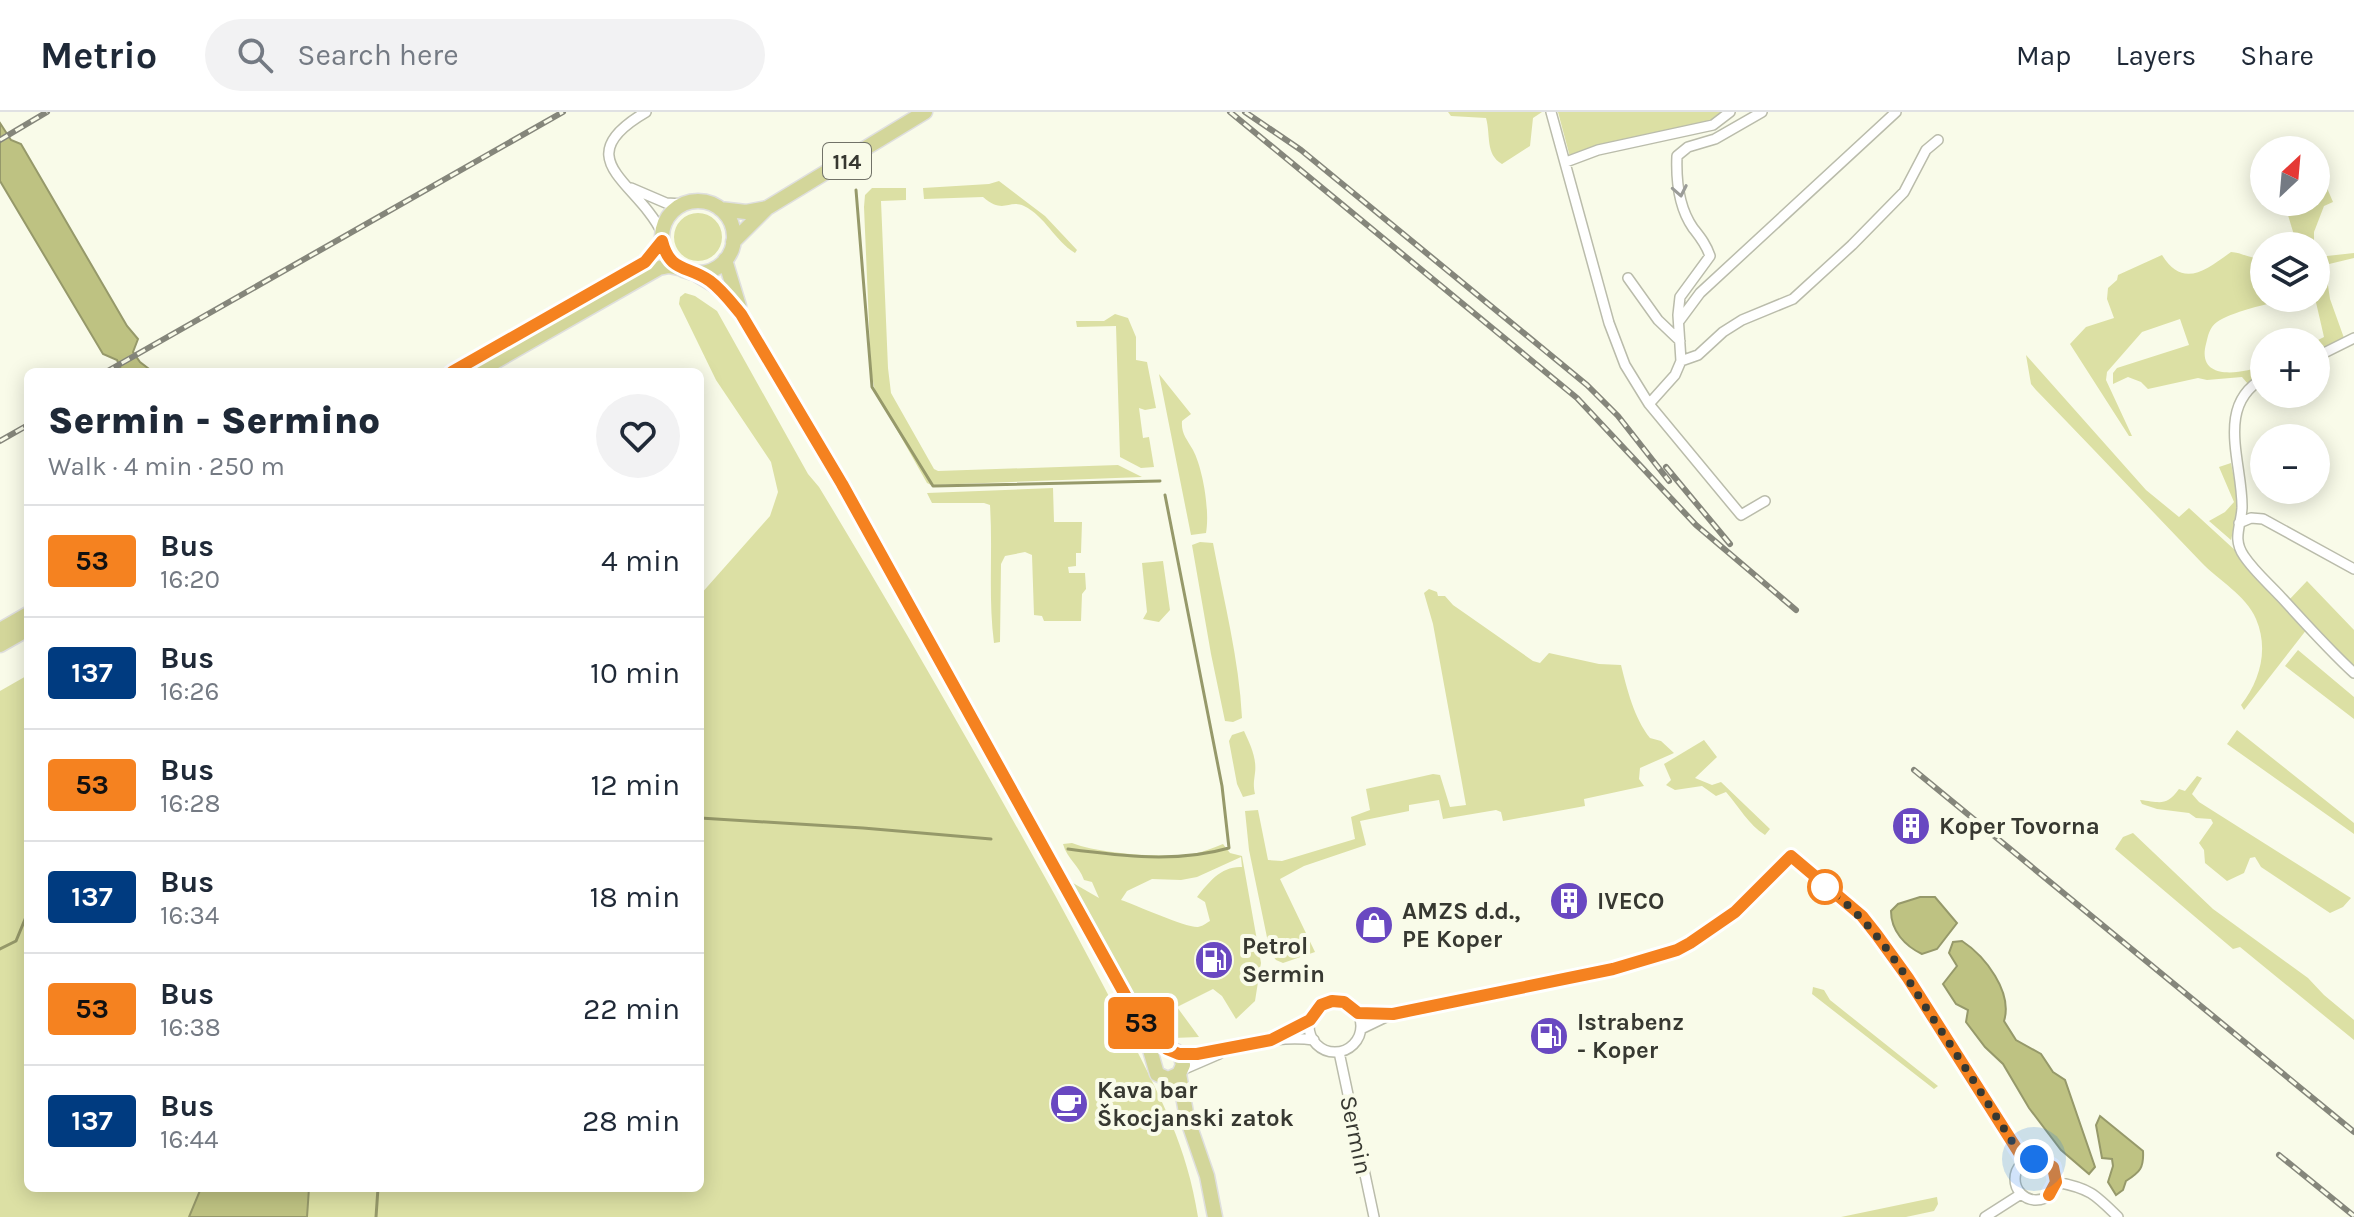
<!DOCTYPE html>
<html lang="en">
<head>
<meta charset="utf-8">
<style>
	:root { --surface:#fff; --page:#f2f2f3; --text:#1f2937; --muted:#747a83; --line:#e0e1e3 }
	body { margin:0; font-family:Karla,sans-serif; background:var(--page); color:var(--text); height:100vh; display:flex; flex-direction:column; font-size:30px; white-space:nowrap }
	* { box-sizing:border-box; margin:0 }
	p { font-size:26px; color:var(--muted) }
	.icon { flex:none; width:44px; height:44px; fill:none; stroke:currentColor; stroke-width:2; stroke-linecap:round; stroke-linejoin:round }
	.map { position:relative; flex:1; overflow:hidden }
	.details { position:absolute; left:24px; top:256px; width:680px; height:824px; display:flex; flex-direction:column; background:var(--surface); border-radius:12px; box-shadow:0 4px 20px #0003 }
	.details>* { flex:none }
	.badge { padding:0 16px; border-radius:6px; font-size:28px; line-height:52px }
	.needle { width:52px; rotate:26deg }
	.tools { position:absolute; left:2250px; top:24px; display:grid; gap:16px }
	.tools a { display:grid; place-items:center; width:80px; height:80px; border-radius:50%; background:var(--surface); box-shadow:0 4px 20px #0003; font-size:40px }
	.you { position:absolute; width:40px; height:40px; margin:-20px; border:6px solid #fff; border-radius:50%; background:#1a73e8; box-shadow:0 0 0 12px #1a73e833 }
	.map>.badge { position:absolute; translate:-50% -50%; box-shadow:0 0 0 4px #fff }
	.round { display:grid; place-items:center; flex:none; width:84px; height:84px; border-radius:42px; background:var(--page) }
	.overview { display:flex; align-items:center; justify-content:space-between; height:136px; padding:0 24px }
	h1 { font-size:38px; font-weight:800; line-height:60px }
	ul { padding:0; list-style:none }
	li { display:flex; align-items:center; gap:24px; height:112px; padding:0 24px; border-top:2px solid var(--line) }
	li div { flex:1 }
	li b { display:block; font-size:30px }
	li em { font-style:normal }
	li .badge { min-width:88px; font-weight:700; text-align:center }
	header { display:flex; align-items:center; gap:48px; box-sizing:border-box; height:112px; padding:0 40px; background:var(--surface); border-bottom:2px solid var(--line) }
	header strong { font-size:38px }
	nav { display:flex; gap:44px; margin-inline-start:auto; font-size:28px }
	.search { width:560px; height:72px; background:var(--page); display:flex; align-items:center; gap:20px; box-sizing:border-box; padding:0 28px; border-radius:44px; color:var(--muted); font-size:30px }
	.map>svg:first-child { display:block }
	.green { fill:#dce0a4; fill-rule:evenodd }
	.water { fill:#bec282; stroke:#96996a; stroke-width:2 }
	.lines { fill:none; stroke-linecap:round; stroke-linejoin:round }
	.stream { stroke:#96996a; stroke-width:3 }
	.street-casing { stroke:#babcab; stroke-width:12 }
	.primary-casing { stroke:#dfdfde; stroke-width:17 }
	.street { stroke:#fff; stroke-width:9 }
	.primary { stroke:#d3d69a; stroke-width:14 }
	.rail-casing { stroke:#85867b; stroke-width:6 }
	.rail { stroke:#f9fbe9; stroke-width:3; stroke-dasharray:9; stroke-linecap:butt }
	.oneway { stroke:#9b9c98 }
	.line-casing { stroke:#fff; stroke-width:18 }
	.line { stroke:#f58220; stroke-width:12 }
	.walk { stroke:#373831; stroke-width:8; stroke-dasharray:0 14.4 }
	.stop-dot { fill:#fff; stroke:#f58220; stroke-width:4 }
	.labels { text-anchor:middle; stroke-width:8; stroke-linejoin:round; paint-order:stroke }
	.shield { fill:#f9fbe9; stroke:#717268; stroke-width:2 }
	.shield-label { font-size:22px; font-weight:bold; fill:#373831 }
	.poi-label { font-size:24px; font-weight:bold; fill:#373831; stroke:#f9fbe9; text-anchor:start }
	.street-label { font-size:24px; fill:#373831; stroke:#f9fbe9 }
</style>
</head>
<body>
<header>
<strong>Metrio</strong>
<div class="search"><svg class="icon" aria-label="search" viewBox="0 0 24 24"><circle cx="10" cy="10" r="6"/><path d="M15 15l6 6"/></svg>Search here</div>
<nav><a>Map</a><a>Layers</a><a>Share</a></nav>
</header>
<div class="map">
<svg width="2354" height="1105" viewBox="0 0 2354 1105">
	<rect width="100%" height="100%" fill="#f9fbe9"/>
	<path class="green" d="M 1448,0 L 1542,0 L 1533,6 L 1530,34 L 1502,52 C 1485,42 1491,24 1486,6 L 1451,4 Z
		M 1558,0 L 1723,0 L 1712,10 L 1615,29 L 1570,45 Z
		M 999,69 L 1045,104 L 1077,138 L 1075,141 C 1055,129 1045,104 1024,94 C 1008,87 1004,103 983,85 L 924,87 L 923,76 L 989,72 Z
		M 2319,73 L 2327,76 L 2333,90 L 2324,94 L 2314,120 L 2314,134 L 2280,134 L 2294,123 L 2284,90 L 2316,90 L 2316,76 Z
		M 872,76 L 906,76 L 906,88 L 881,89 L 888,256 L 891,281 L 934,357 L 938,359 L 1118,353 L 1142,365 L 931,373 L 927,371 L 875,279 L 871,259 L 864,95 L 865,83 Z
		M674 125a24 24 0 1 1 48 0a24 24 0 1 1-48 0Z
		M 2231,140 C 2242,140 2254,150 2264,144 L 2264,186 L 2295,186 C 2275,190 2232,199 2217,210 C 2209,216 2208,224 2206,232 C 2196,270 2243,262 2264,253 L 2264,262 L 2248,272 L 2242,265 L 2207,268 L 2198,266 L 2148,277 L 2141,270 L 2128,265 L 2113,272 L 2113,261 L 2117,256 L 2189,233 L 2180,207 L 2142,220 L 2107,260 L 2106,268 L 2132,324 L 2129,324 L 2070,232 L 2086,215 L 2114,206 L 2107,187 L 2108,176 L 2117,168 L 2118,163 L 2162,143 C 2183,177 2206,158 2231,140 Z
		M 2316,141 L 2318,145 L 2354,141 L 2354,146 L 2325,153 L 2330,187 L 2344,226 L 2316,241 L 2314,230 L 2324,225 L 2315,186 Z
		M 685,181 L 695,184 L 717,199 L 808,362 L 819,375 C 901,510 979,647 1056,785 C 1081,831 1106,878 1130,925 C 1161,987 1187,1034 1198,1105 L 0,1105 L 0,579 L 28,563 L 28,1076 L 700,1076 L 700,483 L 770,404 L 778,380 L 771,350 L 716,268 L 679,192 L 680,185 Z
		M 1115,202 L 1128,206 L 1136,225 L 1136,248 L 1147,250 L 1156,296 L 1145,298 L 1139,296 L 1143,326 L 1149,325 L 1154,355 L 1141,356 L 1120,345 L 1116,214 L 1077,215 L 1076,209 L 1104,209 Z
		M 2026,243 L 2146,378 L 2179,405 L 2189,396 L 2237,440 L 2307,517 L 2244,598 L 2241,593 C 2260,569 2269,537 2256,507 C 2246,483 2219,469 2201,450 C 2146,393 2092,335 2036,278 L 2031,272 Z
		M 1159,262 L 1191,302 L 1182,309 C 1181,322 1187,327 1193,338 C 1203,357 1210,399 1206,421 L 1191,423 Z
		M 2231,351 L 2239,392 L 2231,428 L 2209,409 L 2225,400 L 2234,390 L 2219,355 Z
		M 1053,376 L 1054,410 L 1082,410 L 1081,441 L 1076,441 L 1076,454 L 1068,455 L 1069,461 L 1085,461 L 1086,477 L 1082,482 L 1081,509 L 1044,509 L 1042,504 L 1034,503 L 1032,443 L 1025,440 L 1005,444 L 1001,452 L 1000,530 L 994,531 C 988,485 993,439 990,393 L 984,391 L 932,391 L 927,381 Z
		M 1200,430 L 1213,431 C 1224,490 1239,547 1242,606 L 1233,610 L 1225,609 L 1211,542 L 1192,433 Z
		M 1163,449 L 1170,498 L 1159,510 L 1143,507 L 1147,500 L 1142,451 Z
		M 2307,469 L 2354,518 L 2354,557 L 2288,489 Z
		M 1429,477 L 1437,480 L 1438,484 L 1445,484 L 1453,493 L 1533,549 L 1540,551 L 1549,541 L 1599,552 L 1621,553 C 1627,577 1634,606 1650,626 L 1661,629 L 1674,641 L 1640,656 L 1639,667 L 1644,674 L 1584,687 L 1585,694 L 1503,709 L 1501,700 L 1496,698 L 1443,707 L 1439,688 L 1409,693 L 1409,699 L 1360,709 L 1366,733 L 1304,754 L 1280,767 L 1315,840 L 1283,851 L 1276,848 L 1270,840 L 1249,738 L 1245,699 L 1258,698 L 1268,748 L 1282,749 L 1355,727 L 1351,705 L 1370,698 L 1366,677 L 1433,662 L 1440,663 L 1450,695 L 1466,693 L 1433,512 L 1424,481 Z
		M 2298,538 L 2354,585 L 2354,607 L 2285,554 Z
		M 2237,618 L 2354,711 L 2354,722 L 2227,632 Z
		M 1244,619 C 1250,632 1257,646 1255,661 C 1254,669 1253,673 1255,682 L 1243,685 L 1237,672 L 1229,629 L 1232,623 Z
		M 1704,628 L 1717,645 L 1695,666 L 1712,673 L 1721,670 L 1770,717 L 1765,723 C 1748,712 1740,696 1726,680 L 1716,684 L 1702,674 L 1675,678 L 1666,673 L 1671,668 L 1664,652 Z
		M 2197,664 L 2202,666 L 2192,682 L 2199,690 L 2351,786 L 2343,795 L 2330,801 L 2261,755 L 2255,745 L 2250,746 L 2244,761 L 2227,769 L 2205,751 L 2204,738 L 2199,731 L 2213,711 L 2211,707 L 2196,706 L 2189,701 L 2157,697 L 2142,692 L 2140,688 C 2160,690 2166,695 2179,677 L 2185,679 Z
		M 2133,721 L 2213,797 L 2308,866 L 2324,883 L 2354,908 L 2354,928 L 2240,835 L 2233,837 L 2115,737 L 2123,725 Z
		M 1072,731 C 1101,742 1161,746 1193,742 C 1203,740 1213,736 1223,732 L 1230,741 L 1242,744 L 1261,851 L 1255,889 L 1236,907 L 1222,884 L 1213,877 L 1177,895 L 1199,925 L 1173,926 L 1161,931 L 1066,767 L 1099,786 L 1092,770 L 1084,768 C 1079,753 1067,747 1063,732 ZM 1241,745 L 1242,755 C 1221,754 1209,770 1197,785 L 1205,790 L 1210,809 C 1205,812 1203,814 1198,815 C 1186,816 1136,793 1121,788 L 1127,779 L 1152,767 L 1181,768 L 1197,765 Z
		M 1813,875 L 1824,878 L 1830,888 L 1938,974 L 1934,977 L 1812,882 Z
		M 1937,1085 L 1938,1092 L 1934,1099 L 1906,1105 L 1841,1105 Z"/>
	<path class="water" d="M 0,11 L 11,28 L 21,32 L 127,214 L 138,227 L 133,240 L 140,250 L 153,260 L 122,260 L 117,248 L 103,242 L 0,69 Z
		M 1920,785 L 1935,785 L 1957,811 L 1937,837 L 1922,842 C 1905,834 1891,819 1891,799 L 1898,792 Z
		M 1962,829 C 1985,844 2013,880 2004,909 L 2016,928 L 2041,942 L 2053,960 L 2065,968 L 2095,1055 L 2089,1062 L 2061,1038 L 2029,996 L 2003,952 L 1985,935 L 1966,910 L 1968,898 L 1956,892 L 1943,872 L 1957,854 L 1949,841 L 1953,830 Z
		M 2100,1004 L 2143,1039 C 2144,1056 2140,1060 2126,1069 L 2123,1078 L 2116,1083 L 2108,1070 L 2113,1054 L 2112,1047 L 2102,1046 L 2096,1013 Z
		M 201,1076 L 309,1076 L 307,1105 L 189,1105 Z"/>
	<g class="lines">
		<path class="stream" d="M 856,78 L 872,275 L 933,374 L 1160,369
			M 700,706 L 863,716 L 991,727
			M 1068,737 C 1121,744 1177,751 1229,736 L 1222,674 L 1165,383
			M 0,837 L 16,829 L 28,800
			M 376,1105 L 378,1076"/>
		<defs>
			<path id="street" d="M 646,0 C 565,47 638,70 662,121
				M 1551,0 L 1609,211 L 1625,253 L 1649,292 L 1741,403 L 1765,389
				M 1566,50 L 1598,38 L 1713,13 L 1730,0
				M 631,76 L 666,91 L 684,92
				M 1628,166 L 1658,208 L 1680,229
				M 1680,208 L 1700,181 L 1896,0
				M 2316,245 L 2354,226
				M 1681,249 L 1698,243 L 1723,220 L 1742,208 L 1793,187 L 1852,133 L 1904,80 L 1926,38 L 1938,28
				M 2264,266 C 2214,293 2243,352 2242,396 C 2241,414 2232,427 2244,444 C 2254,459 2269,472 2281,485 C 2305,511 2328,537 2354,561
				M 1649,292 L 1675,263 L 1681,249 L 1678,203 L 1680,185 L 1710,144 C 1706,132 1700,125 1693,116 C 1679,96 1676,68 1677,44 L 1688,35 L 1715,27 L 1762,0
				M 2239,411 L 2251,406 L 2263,407 L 2354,457
				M1309 914a26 26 0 1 1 52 0a26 26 0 1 1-52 0Z
				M 1358,901 L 1393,902 L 1595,861 L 1677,838 L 1735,800 L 1791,744 L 1862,804 L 1877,823 L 2025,1050
				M 1361,917 L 1390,903
				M 1277,924 L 1310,908
				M 1339,940 L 1374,1105
				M 1179,942 C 1225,943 1267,921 1314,928
				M 1182,958 L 1219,942
				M2015 1067a21 21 0 1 1 42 0a21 21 0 1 1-42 0Z
				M 2056,1070 C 2089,1076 2095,1082 2118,1105
				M 1985,1105 L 2021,1082"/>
			<path id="primary" d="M662 125a36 36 0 1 1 72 0a36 36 0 1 1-72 0Z
				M 720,97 L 746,100 L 767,96
				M 733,130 L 767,96 L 925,0
				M 725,148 L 739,194
				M 694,161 L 719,176 L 741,202 L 844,375 L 1144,917 L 1157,962 L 1168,967 L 1179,962
				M 452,260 L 645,150 L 662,129
				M 477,260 L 659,156 L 669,154 L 683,157
				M 0,518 L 28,502
				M 0,533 L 28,517
				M 1145,918 L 1167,937 L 1176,939 L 1181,945 L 1183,953 L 1179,962 L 1187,1006 L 1207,1064 L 1215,1105"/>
		</defs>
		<use href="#street" class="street-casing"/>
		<use href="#primary" class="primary-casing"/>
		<use href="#street" class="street"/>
		<use href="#primary" class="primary"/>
		<defs>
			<path id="rail" d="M 1230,0 L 1577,286 L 1696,413 L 1796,498
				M 1245,0 L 1301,38 L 1587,273 L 1618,304 L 1669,369
				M 0,28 L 47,0
				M 106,260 L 563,0
				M 0,329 L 28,313
				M 1666,355 L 1730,432
				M 1914,658 L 2354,1020
				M 2279,1043 L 2354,1104"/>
		</defs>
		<use href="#rail" class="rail-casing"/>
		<use href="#rail" class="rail"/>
	</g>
	<defs><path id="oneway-chevron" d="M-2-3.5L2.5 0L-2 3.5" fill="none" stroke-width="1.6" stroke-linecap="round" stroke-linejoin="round" transform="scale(2)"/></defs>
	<use class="oneway" href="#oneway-chevron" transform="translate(1680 79) rotate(79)"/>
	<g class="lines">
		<defs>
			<path id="line" d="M 452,260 L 645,150 L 662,129 C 670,161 688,153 710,169 C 722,178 731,190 741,202 L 842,372 L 1144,917 L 1167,937 L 1179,942 L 1197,942 L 1271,928 L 1310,908 L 1321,893 L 1332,889 L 1344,890 L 1358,901 L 1393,902 L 1613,857 L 1677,838 L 1690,831 L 1735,800 L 1791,744 L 1862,804 L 1877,823 L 1908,866 L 2025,1050 L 2040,1047 L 2053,1055 L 2056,1070 L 2049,1083"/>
		</defs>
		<use href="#line" class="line-casing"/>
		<use href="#line" class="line"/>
		<path class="walk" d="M 1825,775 C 1872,808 1900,855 1932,905 C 1964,953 1994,1001 2025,1050 L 2034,1047"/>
	</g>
	<defs>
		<symbol id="building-disc" viewBox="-11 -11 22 22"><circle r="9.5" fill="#6948c1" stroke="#f9fbe9"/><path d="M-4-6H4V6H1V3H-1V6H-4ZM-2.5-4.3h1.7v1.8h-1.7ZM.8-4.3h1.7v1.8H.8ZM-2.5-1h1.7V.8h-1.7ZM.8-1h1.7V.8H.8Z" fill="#fff"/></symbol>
		<symbol id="shop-disc" viewBox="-11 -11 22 22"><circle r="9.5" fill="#6948c1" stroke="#f9fbe9"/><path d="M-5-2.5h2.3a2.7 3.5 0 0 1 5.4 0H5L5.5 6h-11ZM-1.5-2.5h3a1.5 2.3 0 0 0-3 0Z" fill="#fff"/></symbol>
		<symbol id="fuel-disc" viewBox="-11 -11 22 22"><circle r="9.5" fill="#6948c1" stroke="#f9fbe9"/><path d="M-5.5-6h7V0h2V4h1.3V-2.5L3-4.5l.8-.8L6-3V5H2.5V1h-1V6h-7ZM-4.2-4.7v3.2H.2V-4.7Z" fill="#fff"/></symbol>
		<symbol id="cafe-disc" viewBox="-11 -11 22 22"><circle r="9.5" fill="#6948c1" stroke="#f9fbe9"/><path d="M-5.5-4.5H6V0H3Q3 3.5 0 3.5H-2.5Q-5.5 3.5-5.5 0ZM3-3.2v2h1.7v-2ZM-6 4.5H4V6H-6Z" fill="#fff"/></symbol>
	</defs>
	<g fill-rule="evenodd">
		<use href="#building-disc" x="1889" y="692" width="44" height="44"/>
		<use href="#building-disc" x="1547" y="767" width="44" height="44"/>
		<use href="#shop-disc" x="1352" y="791" width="44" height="44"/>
		<use href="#fuel-disc" x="1192" y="826" width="44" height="44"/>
		<use href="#fuel-disc" x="1527" y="902" width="44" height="44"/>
		<use href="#cafe-disc" x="1047" y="970" width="44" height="44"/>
	</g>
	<circle class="stop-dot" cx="1825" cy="775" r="16"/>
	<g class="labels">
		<rect class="shield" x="823" y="31" width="48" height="36" rx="6"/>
		<g class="shield-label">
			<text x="847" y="57">114</text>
		</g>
		<g class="poi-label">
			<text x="1939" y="722">Koper Tovorna</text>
			<text x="1597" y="797">IVECO</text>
			<text x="1402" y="807">AMZS d.d.,<tspan x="1402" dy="28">PE Koper</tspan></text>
			<text x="1242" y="842">Petrol<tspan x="1242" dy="28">Sermin</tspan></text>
			<text x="1577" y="918">Istrabenz<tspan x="1577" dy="28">- Koper</tspan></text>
			<text x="1097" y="986">Kava bar<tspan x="1097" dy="28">Škocjanski zatok</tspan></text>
		</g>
		<g class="street-label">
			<text transform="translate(1356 1023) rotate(78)" y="8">Sermin</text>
		</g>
	</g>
</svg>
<div class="tools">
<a><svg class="needle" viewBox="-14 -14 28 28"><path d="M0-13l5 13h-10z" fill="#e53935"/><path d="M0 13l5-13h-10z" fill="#747a83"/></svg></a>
<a><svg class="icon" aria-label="layers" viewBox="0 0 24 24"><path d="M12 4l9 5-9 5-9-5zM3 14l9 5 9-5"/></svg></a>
<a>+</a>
<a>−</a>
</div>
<div class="you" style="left:2034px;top:1047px"></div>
<b class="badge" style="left:1141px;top:911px;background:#f58220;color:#111">53</b>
<section class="details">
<div class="overview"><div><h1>Sermin - Sermino</h1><p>Walk · 4 min · 250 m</p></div><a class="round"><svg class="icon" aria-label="heart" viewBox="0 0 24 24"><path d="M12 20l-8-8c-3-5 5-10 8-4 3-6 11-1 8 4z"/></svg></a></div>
<ul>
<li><span class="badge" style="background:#f58220;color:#111">53</span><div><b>Bus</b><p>16:20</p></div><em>4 min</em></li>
<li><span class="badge" style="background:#003b80;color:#fff">137</span><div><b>Bus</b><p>16:26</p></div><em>10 min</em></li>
<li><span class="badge" style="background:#f58220;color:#111">53</span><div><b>Bus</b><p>16:28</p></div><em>12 min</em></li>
<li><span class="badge" style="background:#003b80;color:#fff">137</span><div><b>Bus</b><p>16:34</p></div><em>18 min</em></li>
<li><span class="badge" style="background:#f58220;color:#111">53</span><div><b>Bus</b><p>16:38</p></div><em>22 min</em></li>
<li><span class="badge" style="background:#003b80;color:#fff">137</span><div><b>Bus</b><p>16:44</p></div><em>28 min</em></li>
</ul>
</section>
</div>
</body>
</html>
